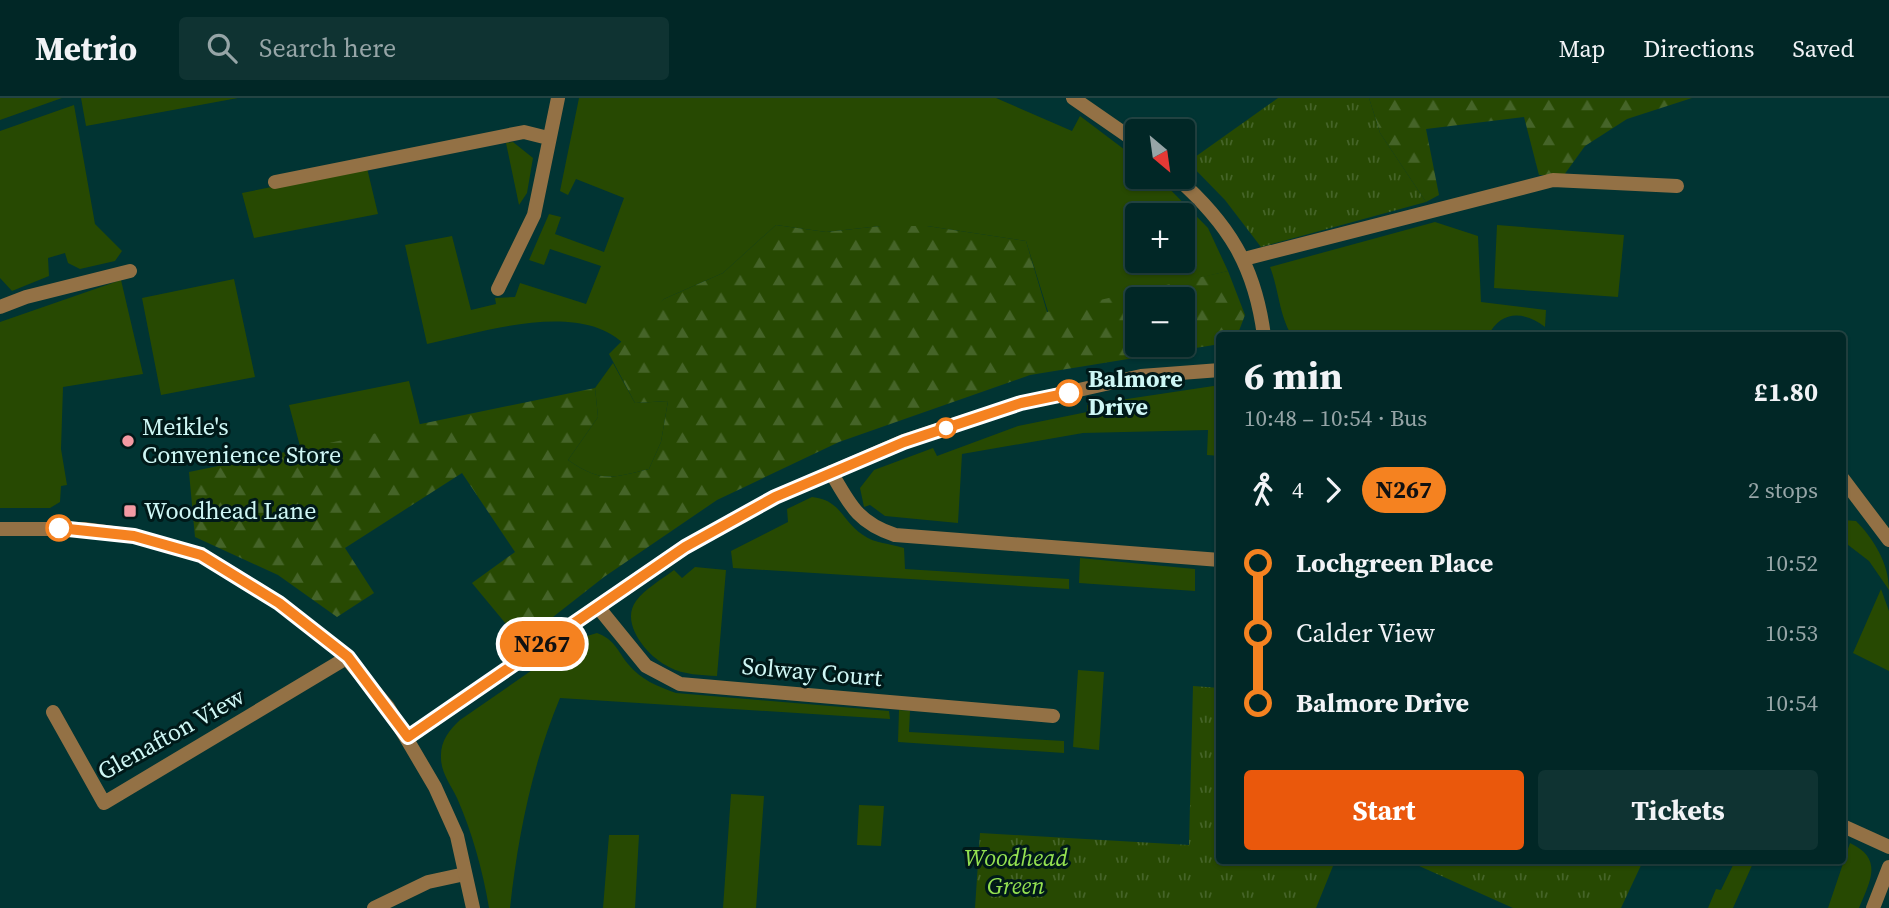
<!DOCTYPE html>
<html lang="en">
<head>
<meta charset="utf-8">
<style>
	:root { --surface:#012726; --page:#0f3332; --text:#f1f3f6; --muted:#96a5a7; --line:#234443; --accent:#ea580c }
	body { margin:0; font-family:"Source Serif 4",serif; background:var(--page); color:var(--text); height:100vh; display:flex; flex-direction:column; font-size:26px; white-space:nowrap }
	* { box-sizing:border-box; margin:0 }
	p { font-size:23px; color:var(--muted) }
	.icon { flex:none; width:38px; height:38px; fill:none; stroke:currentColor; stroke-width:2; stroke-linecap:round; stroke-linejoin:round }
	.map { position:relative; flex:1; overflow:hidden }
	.sheet { position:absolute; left:1216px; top:234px; width:630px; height:532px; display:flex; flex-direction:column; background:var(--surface); border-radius:7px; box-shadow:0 2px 5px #0004,0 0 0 2px var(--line) }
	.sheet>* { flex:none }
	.badge { padding:0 14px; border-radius:23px; font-size:24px; line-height:46px }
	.needle { width:46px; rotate:151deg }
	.buttons { position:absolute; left:1125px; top:21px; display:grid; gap:14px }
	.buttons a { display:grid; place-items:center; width:70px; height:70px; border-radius:7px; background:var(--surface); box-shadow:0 2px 5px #0004,0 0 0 2px var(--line); font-size:35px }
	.map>.badge { position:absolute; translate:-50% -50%; box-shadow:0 0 0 4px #fff }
	.legs { display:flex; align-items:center; gap:10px; height:77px; padding:0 28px; font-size:23px }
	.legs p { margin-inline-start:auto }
	.overview { display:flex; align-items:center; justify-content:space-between; height:119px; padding:0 28px }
	h1 { font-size:38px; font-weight:700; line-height:52px }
	.button { display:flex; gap:14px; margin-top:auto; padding:14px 28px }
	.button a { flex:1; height:80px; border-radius:7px; background:var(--accent); color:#fff; font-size:28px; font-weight:700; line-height:80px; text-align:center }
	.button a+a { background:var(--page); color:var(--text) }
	ul { padding:0 28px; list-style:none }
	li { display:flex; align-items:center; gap:24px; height:70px; font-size:26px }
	li i { display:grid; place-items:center; width:10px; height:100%; margin:0 9px; background:currentColor }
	li i::after { content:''; width:18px; height:18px; margin:-9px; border:5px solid; border-radius:50%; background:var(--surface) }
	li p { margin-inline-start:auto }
	li:first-child i { background:linear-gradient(#0000 50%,currentColor 0) }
	li:last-child i { background:linear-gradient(currentColor 50%,#0000 0) }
	header { display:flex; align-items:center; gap:42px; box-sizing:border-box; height:98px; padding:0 35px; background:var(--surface); border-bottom:2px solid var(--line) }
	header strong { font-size:33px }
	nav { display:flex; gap:38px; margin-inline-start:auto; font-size:24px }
	.search { width:490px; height:63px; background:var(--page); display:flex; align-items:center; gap:18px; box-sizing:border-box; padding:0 24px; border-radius:7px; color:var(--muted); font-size:26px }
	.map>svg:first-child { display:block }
	.green { fill:#274902; fill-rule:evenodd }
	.forest { fill:url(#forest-firs); fill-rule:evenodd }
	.park { fill:url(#park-tufts) }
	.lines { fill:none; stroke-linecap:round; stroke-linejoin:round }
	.minor { stroke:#937145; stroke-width:14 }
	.tertiary { stroke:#937145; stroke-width:14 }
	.line-1-casing { stroke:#fff; stroke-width:16 }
	.line-1 { stroke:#f58220; stroke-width:10 }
	.stop-1-dot { fill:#fff; stroke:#f58220; stroke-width:3.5 }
	.poi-dot { fill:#f49aa3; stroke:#001919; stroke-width:2.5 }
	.labels { text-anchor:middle; stroke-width:6; stroke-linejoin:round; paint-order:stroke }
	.stop-label { font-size:24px; font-weight:bold; fill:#cff7f5; stroke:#001919; text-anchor:start }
	.poi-label { font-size:24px; fill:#cff7f5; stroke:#001919; text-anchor:start }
	.street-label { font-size:24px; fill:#cff7f5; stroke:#001919 }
	.park-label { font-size:24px; font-style:italic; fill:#94e251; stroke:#001919 }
</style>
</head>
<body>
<header>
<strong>Metrio</strong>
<div class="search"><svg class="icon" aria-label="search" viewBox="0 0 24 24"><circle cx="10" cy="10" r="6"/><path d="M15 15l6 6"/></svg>Search here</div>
<nav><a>Map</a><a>Directions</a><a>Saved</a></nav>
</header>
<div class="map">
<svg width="1889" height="810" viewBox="0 0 1889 810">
	<defs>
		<pattern id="forest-firs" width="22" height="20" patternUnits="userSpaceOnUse" patternTransform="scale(1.75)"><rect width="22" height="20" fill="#274902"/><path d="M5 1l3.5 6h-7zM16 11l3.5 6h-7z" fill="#456428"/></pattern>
		<pattern id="park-tufts" width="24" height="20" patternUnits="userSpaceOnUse" patternTransform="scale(1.75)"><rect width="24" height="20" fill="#274902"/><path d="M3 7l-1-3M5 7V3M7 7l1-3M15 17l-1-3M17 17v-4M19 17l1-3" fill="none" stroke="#456428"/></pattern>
	</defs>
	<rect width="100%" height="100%" fill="#013433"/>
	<path class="green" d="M 0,0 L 62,0 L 0,22 Z
		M 81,0 L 238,0 L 86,28 Z
		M 579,0 L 996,0 L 1072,33 L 1080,18 L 1137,61 L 1138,79 L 1158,79 L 1208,130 L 1228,173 L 1049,217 L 1026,143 L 927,128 L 881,128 L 826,134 L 776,127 L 723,175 L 664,201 L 626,248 C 581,201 483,234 427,246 L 405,147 L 452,138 L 471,212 L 496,206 L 495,200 L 515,199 L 520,185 L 586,206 L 601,168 L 550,151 L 544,167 L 529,162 L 549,116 L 561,119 L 555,136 L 604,154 L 624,100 L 576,81 L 568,97 L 560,93 ZM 1138,117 L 1183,117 L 1183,163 L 1138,163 Z
		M 74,7 L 95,126 L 122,153 L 115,163 L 80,171 L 68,165 L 65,155 L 48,160 L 49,178 L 12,193 L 0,180 L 0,33 Z
		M 513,44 L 533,60 L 527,95 L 519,107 L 506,45 Z
		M 367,70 L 378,116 L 254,140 L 242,95 Z
		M 1435,124 L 1478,138 L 1481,204 L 1546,212 L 1545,229 C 1524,213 1501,212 1488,238 L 1292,238 C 1279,217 1279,192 1270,169 Z
		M 1497,127 L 1624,137 L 1618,199 L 1494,190 Z
		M 234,181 L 255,279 L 161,297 L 142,200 Z
		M 121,182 L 143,276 L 63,289 L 61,351 L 67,387 L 61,388 L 60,404 L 50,410 L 0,410 L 0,224 Z
		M 613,265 L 635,305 L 668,303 L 661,344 L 649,371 C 612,380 601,385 568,362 L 598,319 L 595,290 Z
		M 409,283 L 420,327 L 301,352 L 289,307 Z
		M 1220,287 L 1220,358 L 1207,357 L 1208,332 L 1083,335 L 962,356 L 958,425 L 885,418 L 870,407 L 864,409 L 860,390 L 874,372 L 933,350 L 937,358 L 1018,328 L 1087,314 L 1087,307 Z
		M 812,399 C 841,402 841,422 863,437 C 876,446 889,445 904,450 L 905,471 L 1069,481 L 1069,491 L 733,470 L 731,453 L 788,424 L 787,411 Z
		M 1843,422 L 1856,423 C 1874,441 1889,466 1889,492 L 1869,463 L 1843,443 Z
		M 1080,460 L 1195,471 L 1195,493 L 1079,485 Z
		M 695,469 L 726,472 L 717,578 C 701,577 684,577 669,569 C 649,560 619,526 636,503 C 645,491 662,481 674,472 L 682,480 Z
		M 1881,491 L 1889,513 L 1889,573 L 1853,555 Z
		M 597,535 C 614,541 617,552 628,566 C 641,582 657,588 676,595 L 889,613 L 890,621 L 560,600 C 532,667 518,738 510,810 L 489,810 C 483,773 472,734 457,700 C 451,687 441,675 441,660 C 440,644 449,632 460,622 L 577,541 Z
		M 1078,572 L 1104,574 L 1099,652 L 1073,649 Z
		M 899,612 L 910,613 L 909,634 L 1064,643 L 1064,655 L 898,644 Z
		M 731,696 L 764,698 L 756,810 L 723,810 Z
		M 859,707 L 884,708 L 881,748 L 857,747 Z
		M 609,737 L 639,737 L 635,810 L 603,810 Z
		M 1850,745 C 1884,761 1870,783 1859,810 L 1828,810 Z
		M 1735,763 L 1754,763 L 1733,810 L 1708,810 L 1716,791 L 1721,792 Z"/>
	<path class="forest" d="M 1369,0 L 1692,0 L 1627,21 L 1585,48 L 1564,77 L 1539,77 L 1524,19 L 1426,31 L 1439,97 L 1426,104 L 1380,35 Z
		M 776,127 L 826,134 L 881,128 L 927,128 L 1026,143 L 1047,214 L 1228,173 L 1245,217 L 1237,238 L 1220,238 L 1220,246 L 1030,277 L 839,344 L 717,402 L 604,479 L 521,544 L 472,485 L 515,454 L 462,375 L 345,450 L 374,495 L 337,519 L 278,477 L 195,439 L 189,374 L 595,290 L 598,319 L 568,362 C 601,385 612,380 649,371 L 661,344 L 668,303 L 635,305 L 609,256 L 664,201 L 723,175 ZM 1138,201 L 1183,201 L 1183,247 L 1138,247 Z"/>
	<path class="park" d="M 1278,0 L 1369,0 L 1380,35 L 1426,104 L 1261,149 L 1225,102 L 1188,64 Z
		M 1193,588 L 1220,590 L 1220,763 L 1335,763 L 1316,810 L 975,810 L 980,735 L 1189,747 Z
		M 1408,763 L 1643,763 L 1621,810 L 1513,810 Z"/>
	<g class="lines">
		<path class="minor" d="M 1073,0 L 1138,45
			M 1176,79 C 1229,126 1255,168 1264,238
			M 275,84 L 524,34 L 548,40
			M 1244,161 L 1553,82 L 1677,88
			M 498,191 L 534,117 L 558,0
			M 0,209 L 26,199 L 130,173
			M 831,374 C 850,407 858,425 895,437 L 1220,462
			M 1843,381 L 1889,442
			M 598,509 L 646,568 L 680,586 L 1053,618
			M 53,614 L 104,705 L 348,559
			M 408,639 L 685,449 L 775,399 L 904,343 L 1021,305 L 1141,278 L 1220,272
			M 1843,728 L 1889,749
			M 374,810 L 428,784 L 465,776
			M 1873,810 L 1889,769"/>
		<path class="tertiary" d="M 0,431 L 84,431 L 134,438 L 201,457 L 279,505 L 341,554 L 388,609 L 435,689 L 457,738 L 473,810"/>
	</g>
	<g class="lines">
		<defs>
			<path id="line-1" d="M 59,430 L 134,438 L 201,457 L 279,505 L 348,559 L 408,639 L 685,449 L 775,399 L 904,344 L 1021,305 L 1069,295"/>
		</defs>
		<use href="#line-1" class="line-1-casing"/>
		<use href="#line-1" class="line-1"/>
	</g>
	<g class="stop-1-dot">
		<circle cx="1069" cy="295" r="12"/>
		<circle cx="946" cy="330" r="9"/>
		<circle cx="59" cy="430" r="12"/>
	</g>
	<g class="poi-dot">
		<circle cx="128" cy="343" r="7"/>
		<rect x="123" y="406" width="14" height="14" rx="3.5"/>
	</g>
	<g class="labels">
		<g class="stop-label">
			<text x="1088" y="289">Balmore<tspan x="1088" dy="28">Drive</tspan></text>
		</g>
		<g class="poi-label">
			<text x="142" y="337">Meikle's<tspan x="142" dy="28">Convenience Store</tspan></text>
			<text x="144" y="421">Woodhead Lane</text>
		</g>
		<g class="street-label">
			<text transform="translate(812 574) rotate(5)" y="8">Solway Court</text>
			<text transform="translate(171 636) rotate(-29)" y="8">Glenafton View</text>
		</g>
		<g class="park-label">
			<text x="1016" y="768">Woodhead<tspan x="1016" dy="28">Green</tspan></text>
		</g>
	</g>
</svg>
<div class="buttons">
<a><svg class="needle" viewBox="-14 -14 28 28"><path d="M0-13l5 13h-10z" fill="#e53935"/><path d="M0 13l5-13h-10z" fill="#96a5a7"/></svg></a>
<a>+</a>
<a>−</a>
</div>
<b class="badge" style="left:542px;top:546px;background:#f58220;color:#111">N267</b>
<section class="sheet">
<div class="overview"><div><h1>6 min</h1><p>10:48 – 10:54 · Bus</p></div><b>£1.80</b></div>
<div class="legs"><svg class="icon" aria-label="walk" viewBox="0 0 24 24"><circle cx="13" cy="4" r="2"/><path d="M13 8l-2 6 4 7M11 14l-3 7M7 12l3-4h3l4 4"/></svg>4<svg class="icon" aria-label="forward" viewBox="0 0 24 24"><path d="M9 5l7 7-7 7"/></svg><b class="badge" style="background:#f58220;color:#111">N267</b><p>2 stops</p></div>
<ul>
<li><i style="color:#f58220"></i><b>Lochgreen Place</b><p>10:52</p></li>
<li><i style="color:#f58220"></i><span>Calder View</span><p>10:53</p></li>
<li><i style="color:#f58220"></i><b>Balmore Drive</b><p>10:54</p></li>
</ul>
<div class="button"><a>Start</a><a>Tickets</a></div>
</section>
</div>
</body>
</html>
